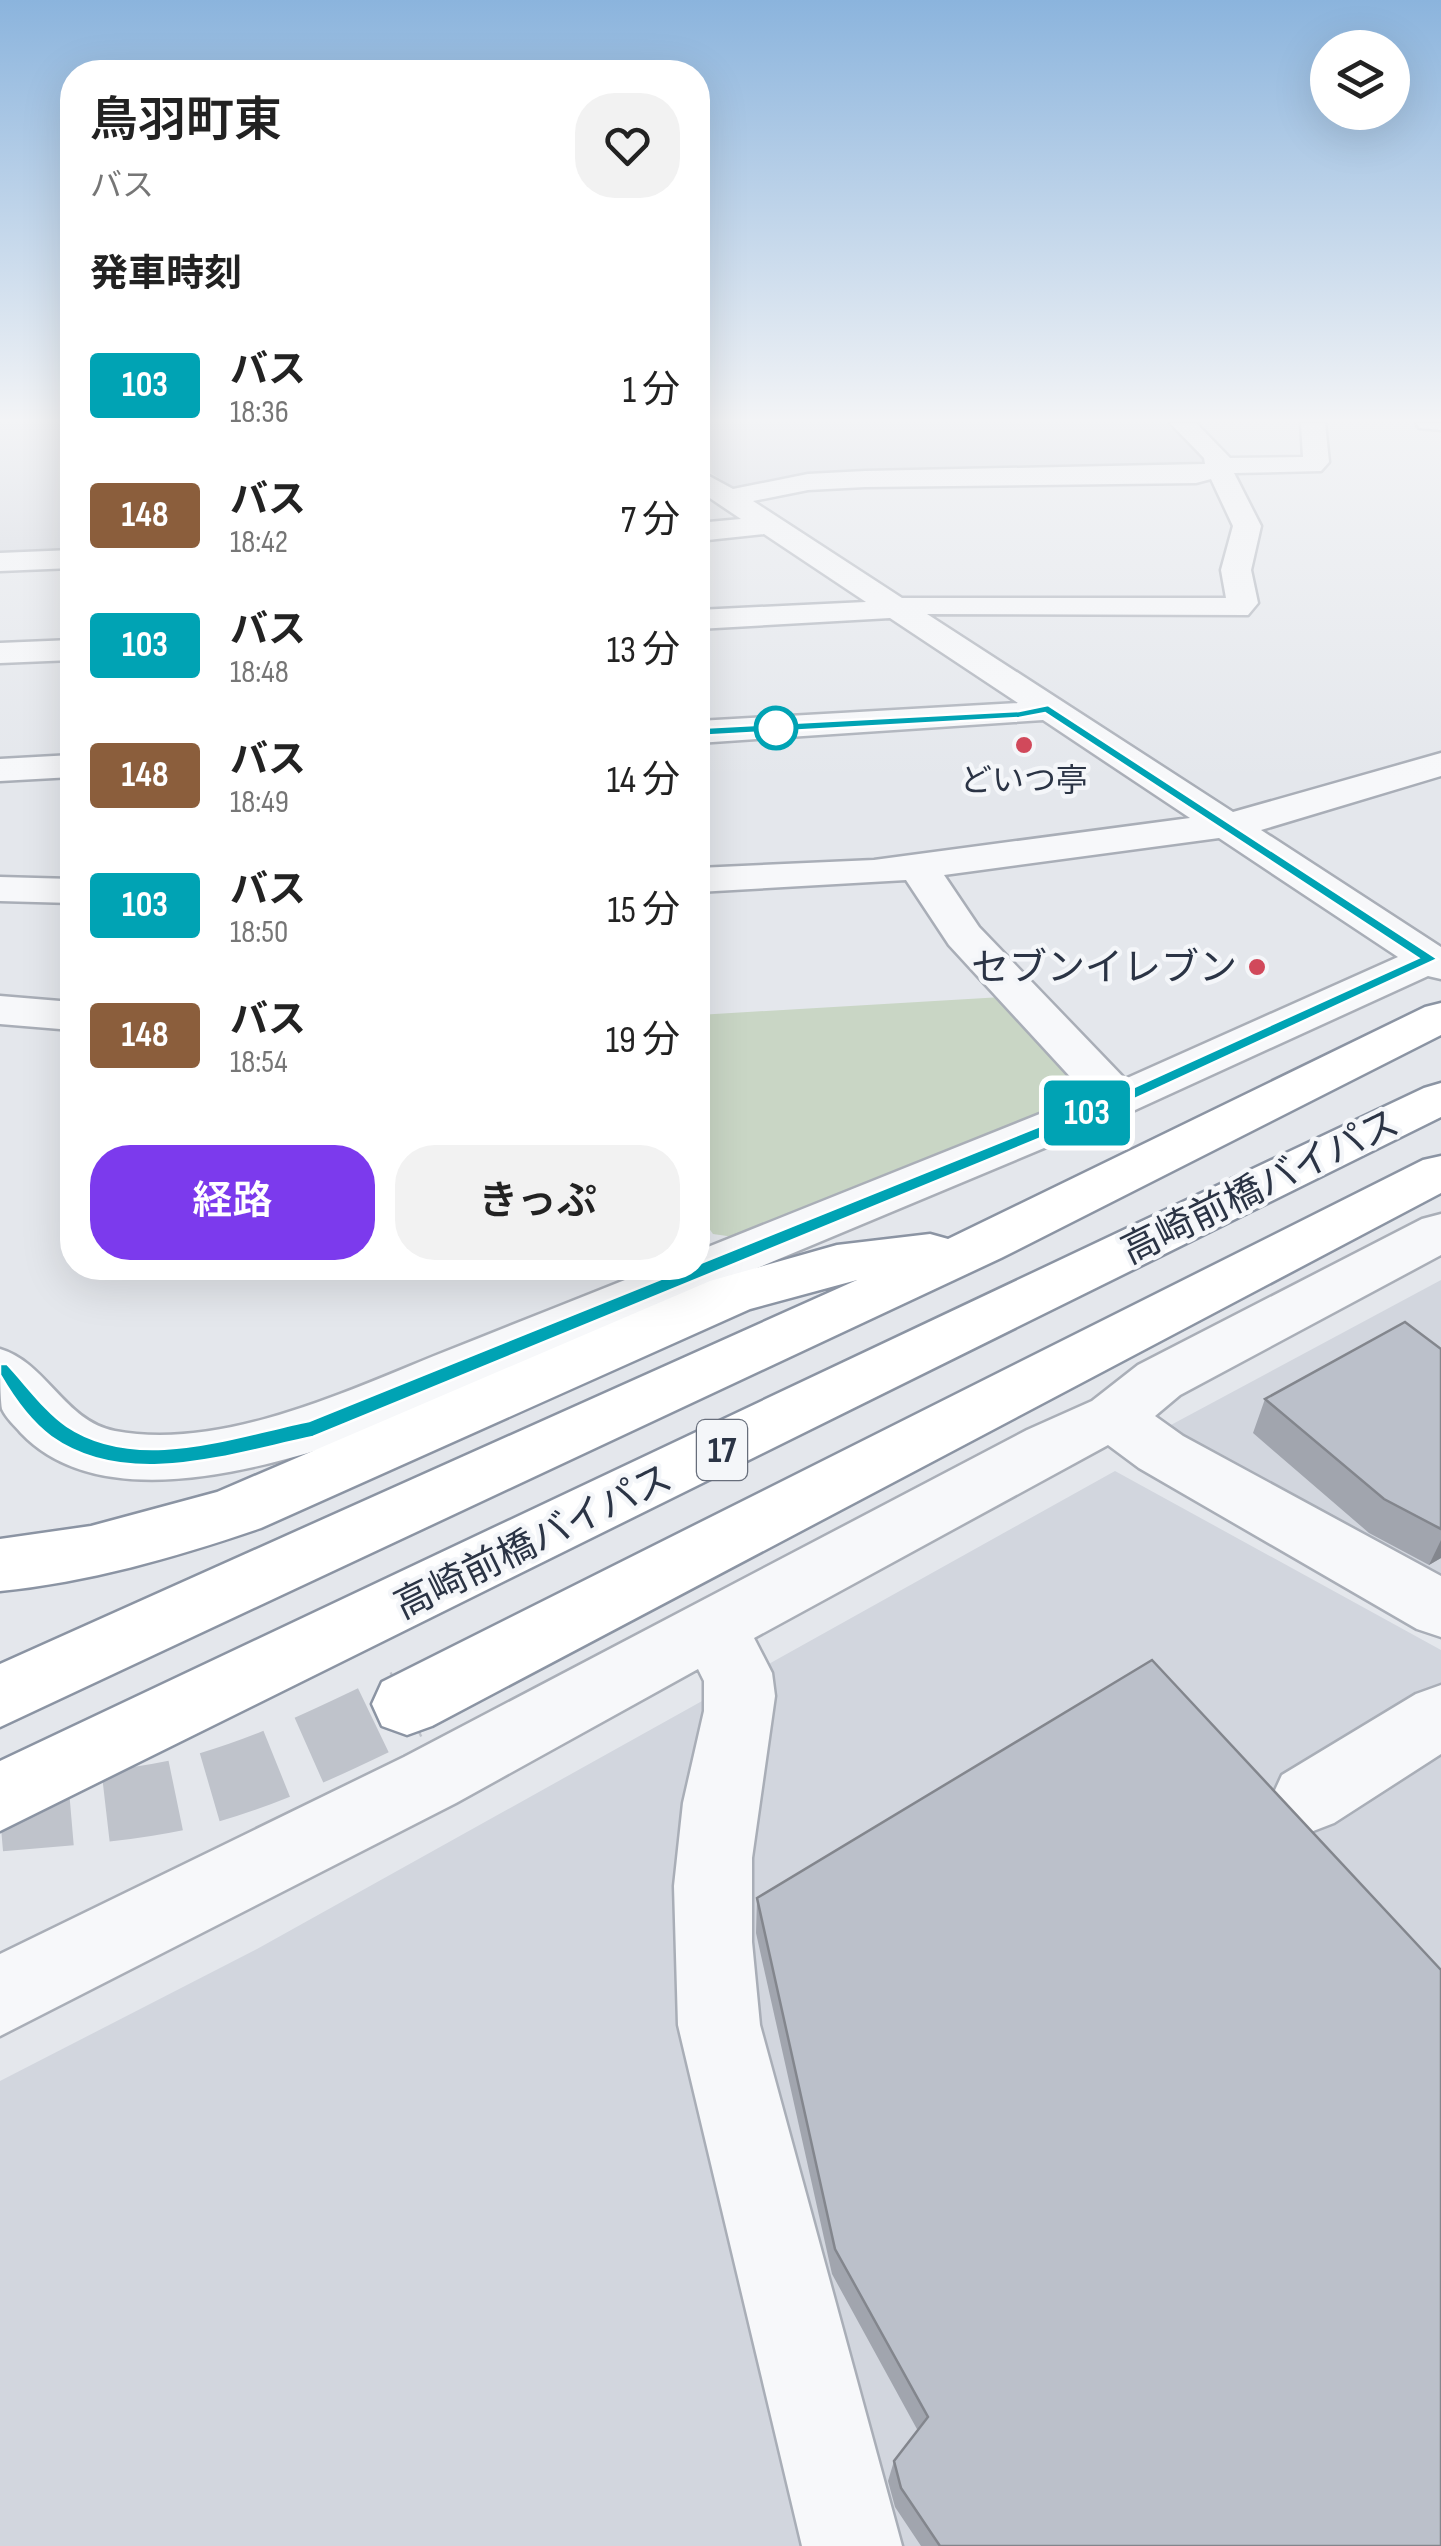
<!DOCTYPE html>
<html lang="ja">
<head>
<meta charset="utf-8">
<style>
	:root { --surface:#fff; --page:#f2f2f2; --text:#222; --muted:#767676; --accent:#7c3aed }
	body { margin:0; font-family:"Sofia Sans Condensed","Noto Sans JP",sans-serif; background:var(--page); color:var(--text); height:100vh; display:flex; flex-direction:column; font-size:38px; white-space:nowrap }
	* { box-sizing:border-box; margin:0 }
	p { font-size:32px; color:var(--muted) }
	.icon { flex:none; width:55px; height:55px; fill:none; stroke:currentColor; stroke-width:2; stroke-linecap:round; stroke-linejoin:round }
	.map { position:relative; flex:1; overflow:hidden }
	.drawer { position:absolute; left:60px; top:60px; width:650px; height:1220px; display:flex; flex-direction:column; background:var(--surface); border-radius:40px; box-shadow:0 10px 40px #0002 }
	.drawer>* { flex:none }
	.badge { padding:0 20px; border-radius:8px; font-size:35px; line-height:65px }
	.tools { position:absolute; left:1310px; top:30px; display:grid; gap:20px }
	.tools a { display:grid; place-items:center; width:100px; height:100px; border-radius:50%; background:var(--surface); box-shadow:0 10px 40px #0002; font-size:50px }
	.map>.badge { position:absolute; translate:-50% -50%; box-shadow:0 0 0 5px #fff }
	h2 { padding:0 30px; font-size:38px; line-height:90px }
	.round { display:grid; place-items:center; flex:none; width:105px; height:105px; border-radius:40px; background:var(--page) }
	.head { display:flex; align-items:center; justify-content:space-between; height:170px; padding:0 30px }
	h1 { font-size:48px; font-weight:600; line-height:75px }
	.cta { display:flex; gap:20px; margin-top:auto; padding:20px 30px }
	.cta a { flex:1; height:115px; border-radius:40px; background:var(--accent); color:#fff; font-size:40px; font-weight:600; line-height:115px; text-align:center }
	.cta a+a { background:var(--page); color:var(--text) }
	ul { padding:0; list-style:none }
	li { display:flex; align-items:center; gap:30px; height:130px; padding:0 30px }
	li div { flex:1 }
	li b { display:block; font-size:38px }
	li em { font-style:normal }
	li .badge { min-width:110px; font-weight:700; text-align:center }
	.map>svg:first-child { display:block }
	.built { fill:#d2d6de }
	.green { fill:#c9d6c5 }
	.lines { fill:none; stroke-linecap:round; stroke-linejoin:round }
	.stream { fill:#9fb4cc; fill-rule:evenodd }
	.highway-tunnel { stroke:#bfc3cb; stroke-width:71; stroke-dasharray:71 35; stroke-linecap:butt }
	.minor-casing { stroke:#a9aeb7; stroke-width:5 }
	.highway-casing { stroke:#8b94a3; stroke-width:5 }
	.minor { fill:#f7f8fa; fill-rule:evenodd }
	.highway { fill:#fff; fill-rule:evenodd }
	.wall { fill:#a1a5ae }
	.shaded-wall { fill:#83868d }
	.building { fill:#bbc0ca; stroke:#83868d; stroke-width:2.5 }
	.line { fill:#00a3b4; stroke:#fff; stroke-width:2.5 }
	.stop-dot { fill:#fff; stroke:#00a3b4; stroke-width:5 }
	.poi-dot { fill:#d1495b; stroke:#f4f6f9; stroke-width:4 }
	.labels { text-anchor:middle; stroke-width:9; stroke-linejoin:round; paint-order:stroke }
	.far-poi-label { font-size:32px; fill:#2b3445; stroke:#f4f6f9 }
	.shield { fill:#f4f6f9; stroke:#676e7b; stroke-width:2.5 }
	.shield-label { font-size:35px; font-weight:bold; fill:#2b3445 }
	.poi-label { font-size:38px; fill:#2b3445; stroke:#f4f6f9; text-anchor:end }
	.street-label { font-size:38px; fill:#2b3445; stroke:#f4f6f9 }
</style>
</head>
<body>
<div class="map">
<svg width="1441" height="2546" viewBox="0 0 1441 2546">
	<rect width="100%" height="100%" fill="#e4e7ec"/>
	<path class="built" d="M 0,423 L 72,423 L 72,553 L 0,556 Z
		M 698,423 L 1167,423 L 1209,465 L 740,492 L 698,464 Z
		M 1441,1280 L 1441,1591 L 1203,1460 L 1169,1426 Z
		M 1115,1471 L 1441,1650 L 1441,2546 L 0,2546 L 0,2081 L 257,1949 Z"/>
	<path class="green" d="M 1002,997 L 1090,1090 L 1081,1105 L 741,1238 L 713,1234 L 698,1213 L 698,1015 Z"/>
	<g class="lines">
		<path class="stream" d="M 1167,423 L 1174,423 L 1210,455 L 1210,459 L 1204,459 Z"/>
		<path class="highway-tunnel" d="M 0,1816 C 68,1810 141,1806 207,1788 C 277,1768 342,1735 407,1704"/>
		<defs>
			<path id="minor" d="M 1170,423 L 1196,423 L 1230,458 L 1303,457 L 1301,423 L 1325,423 L 1329,462 L 1321,471 L 1234,473 L 1261,526 L 1251,570 L 1258,603 L 1248,615 L 927,614 L 1233,812 L 1441,753 L 1441,776 L 1261,830 L 1441,947 L 1441,979 L 1428,976 L 1135,1110 L 334,1445 C 245,1473 96,1512 21,1433 C 15,1426 6,1418 2,1409 C 0,1395 0,1365 0,1349 C 47,1363 64,1421 115,1431 C 222,1451 347,1391 444,1352 C 514,1324 585,1296 655,1268 L 698,1268 L 698,1251 L 1087,1095 L 949,945 L 906,880 L 698,892 L 698,868 L 874,860 L 1190,818 L 1043,720 L 698,743 L 698,721 L 1018,703 L 890,618 L 698,629 L 698,610 L 866,602 L 764,534 L 698,541 L 698,523 L 741,519 L 698,490 L 698,470 L 733,489 L 808,474 L 865,471 L 1205,464 L 1204,458 ZM 1211,479 L 1233,526 L 1221,570 L 1226,598 L 902,598 L 753,501 L 808,490 L 865,487 L 1196,483 ZM 1219,838 L 1398,957 L 1125,1079 L 979,927 L 944,875 Z
				M 1416,423 L 1441,423 L 1441,430 L 1419,428 Z
				M 72,550 L 72,568 L 0,571 L 0,553 Z
				M 72,640 L 72,660 L 0,663 L 0,643 Z
				M 72,755 L 72,777 L 0,781 L 0,759 Z
				M 0,877 L 72,879 L 72,903 L 0,901 Z
				M 0,996 L 72,1002 L 72,1030 L 0,1024 Z
				M 1441,1214 L 1441,1255 L 1180,1395 L 1155,1416 L 1183,1436 L 1441,1576 L 1441,1637 L 1417,1629 L 1139,1468 L 1108,1445 L 754,1638 L 772,1673 L 775,1696 L 752,1858 L 752,1942 L 760,2025 L 902,2546 L 802,2546 L 678,2025 L 674,1886 L 683,1803 L 704,1711 L 704,1681 L 698,1669 L 456,1803 L 0,2036 L 0,1954 L 404,1757 L 1027,1430 L 1092,1401 L 1138,1365 L 1422,1219 Z
				M 1441,1685 L 1441,1754 L 1334,1823 L 1308,1833 L 1282,1823 L 1271,1799 L 1282,1775 L 1416,1694 Z"/>
			<path id="highway" d="M 1441,1003 L 1441,1035 L 1001,1258 L 0,1727 L 0,1664 L 857,1280 L 750,1309 L 261,1528 C 176,1557 90,1582 0,1591 L 0,1539 L 91,1526 L 217,1492 L 710,1281 L 837,1245 L 930,1234 L 948,1239 L 1425,1007 Z
				M 1441,1083 L 1441,1117 L 0,1831 L 0,1761 L 1424,1088 Z
				M 1441,1156 L 1441,1193 L 432,1726 L 407,1735 L 382,1726 L 372,1704 L 382,1682 L 1423,1160 Z"/>
		</defs>
		<use href="#minor" class="minor-casing"/>
		<use href="#highway" class="highway-casing"/>
		<use href="#minor" class="minor"/>
		<use href="#highway" class="highway"/>
	</g>
	<path class="wall" d="M 1441,1349 L 1441,1558 L 1429,1565 L 1369,1533 L 1253,1433 L 1265,1399 Z
		M 757,1898 L 1441,2546 L 921,2546 L 895,2507 L 888,2481 L 894,2461 L 918,2431 L 832,2274 L 756,1933 Z"/>
	<path class="shaded-wall" d="M 1441,1540 L 1441,1558 L 1429,1565 Z"/>
	<path class="building" d="M 1405,1322 L 1441,1349 L 1441,1529 L 1384,1499 L 1265,1399 Z
		M 1152,1660 L 1441,1970 L 1441,2546 L 940,2546 L 901,2488 L 894,2461 L 928,2417 L 835,2249 L 757,1898 Z"/>
	<linearGradient id="sky" x2="0" y2="1"><stop stop-color="#8bb4dd"/><stop offset="0.54" stop-color="#f3f4f6"/><stop offset="1" stop-color="#f3f4f6" stop-opacity="0"/></linearGradient>
	<rect width="1441" height="779" fill="url(#sky)"/>
	<path class="line" d="M 1048,705 L 1438,959 L 1124,1104 L 313,1437 C 231,1454 127,1491 51,1437 C 29,1421 11,1394 0,1375 L 0,1364 L 7,1364 C 26,1384 45,1411 67,1426 C 137,1473 235,1436 309,1421 L 1112,1097 L 1418,958 L 1045,713 L 1019,718 L 698,736 L 691,732 L 698,728 L 1019,711 Z"/>
	<circle class="stop-dot" cx="776" cy="728" r="20"/>
	<g class="poi-dot">
		<circle cx="1024" cy="745" r="10"/>
		<circle cx="1257" cy="967" r="10"/>
	</g>
	<g class="labels">
		<g class="far-poi-label">
			<text x="1024" y="791">どいつ亭</text>
		</g>
		<rect class="shield" x="697" y="1420" width="50" height="60" rx="8"/>
		<g class="shield-label">
			<text x="722" y="1462">17</text>
		</g>
		<g class="poi-label">
			<text x="1237" y="980">セブンイレブン</text>
		</g>
		<g class="street-label">
			<text transform="translate(1260 1186) rotate(-26)" y="13">高崎前橋バイパス</text>
			<text transform="translate(533 1541) rotate(-26)" y="13">高崎前橋バイパス</text>
		</g>
	</g>
</svg>
<div class="tools">
<a><svg class="icon" aria-label="layers" viewBox="0 0 24 24"><path d="M12 4l9 5-9 5-9-5zM3 14l9 5 9-5"/></svg></a>
</div>
<b class="badge" style="left:1087px;top:1113px;background:#00a3b4;color:#fff">103</b>
<section class="drawer">
<div class="head"><div><h1>鳥羽町東</h1><p>バス</p></div><a class="round"><svg class="icon" aria-label="heart" viewBox="0 0 24 24"><path d="M12 20l-8-8c-3-5 5-10 8-4 3-6 11-1 8 4z"/></svg></a></div>
<h2>発車時刻</h2>
<ul>
<li><span class="badge" style="background:#00a3b4;color:#fff">103</span><div><b>バス</b><p>18:36</p></div><em>1 分</em></li>
<li><span class="badge" style="background:#8b5e3c;color:#fff">148</span><div><b>バス</b><p>18:42</p></div><em>7 分</em></li>
<li><span class="badge" style="background:#00a3b4;color:#fff">103</span><div><b>バス</b><p>18:48</p></div><em>13 分</em></li>
<li><span class="badge" style="background:#8b5e3c;color:#fff">148</span><div><b>バス</b><p>18:49</p></div><em>14 分</em></li>
<li><span class="badge" style="background:#00a3b4;color:#fff">103</span><div><b>バス</b><p>18:50</p></div><em>15 分</em></li>
<li><span class="badge" style="background:#8b5e3c;color:#fff">148</span><div><b>バス</b><p>18:54</p></div><em>19 分</em></li>
</ul>
<div class="cta"><a>経路</a><a>きっぷ</a></div>
</section>
</div>
</body>
</html>
